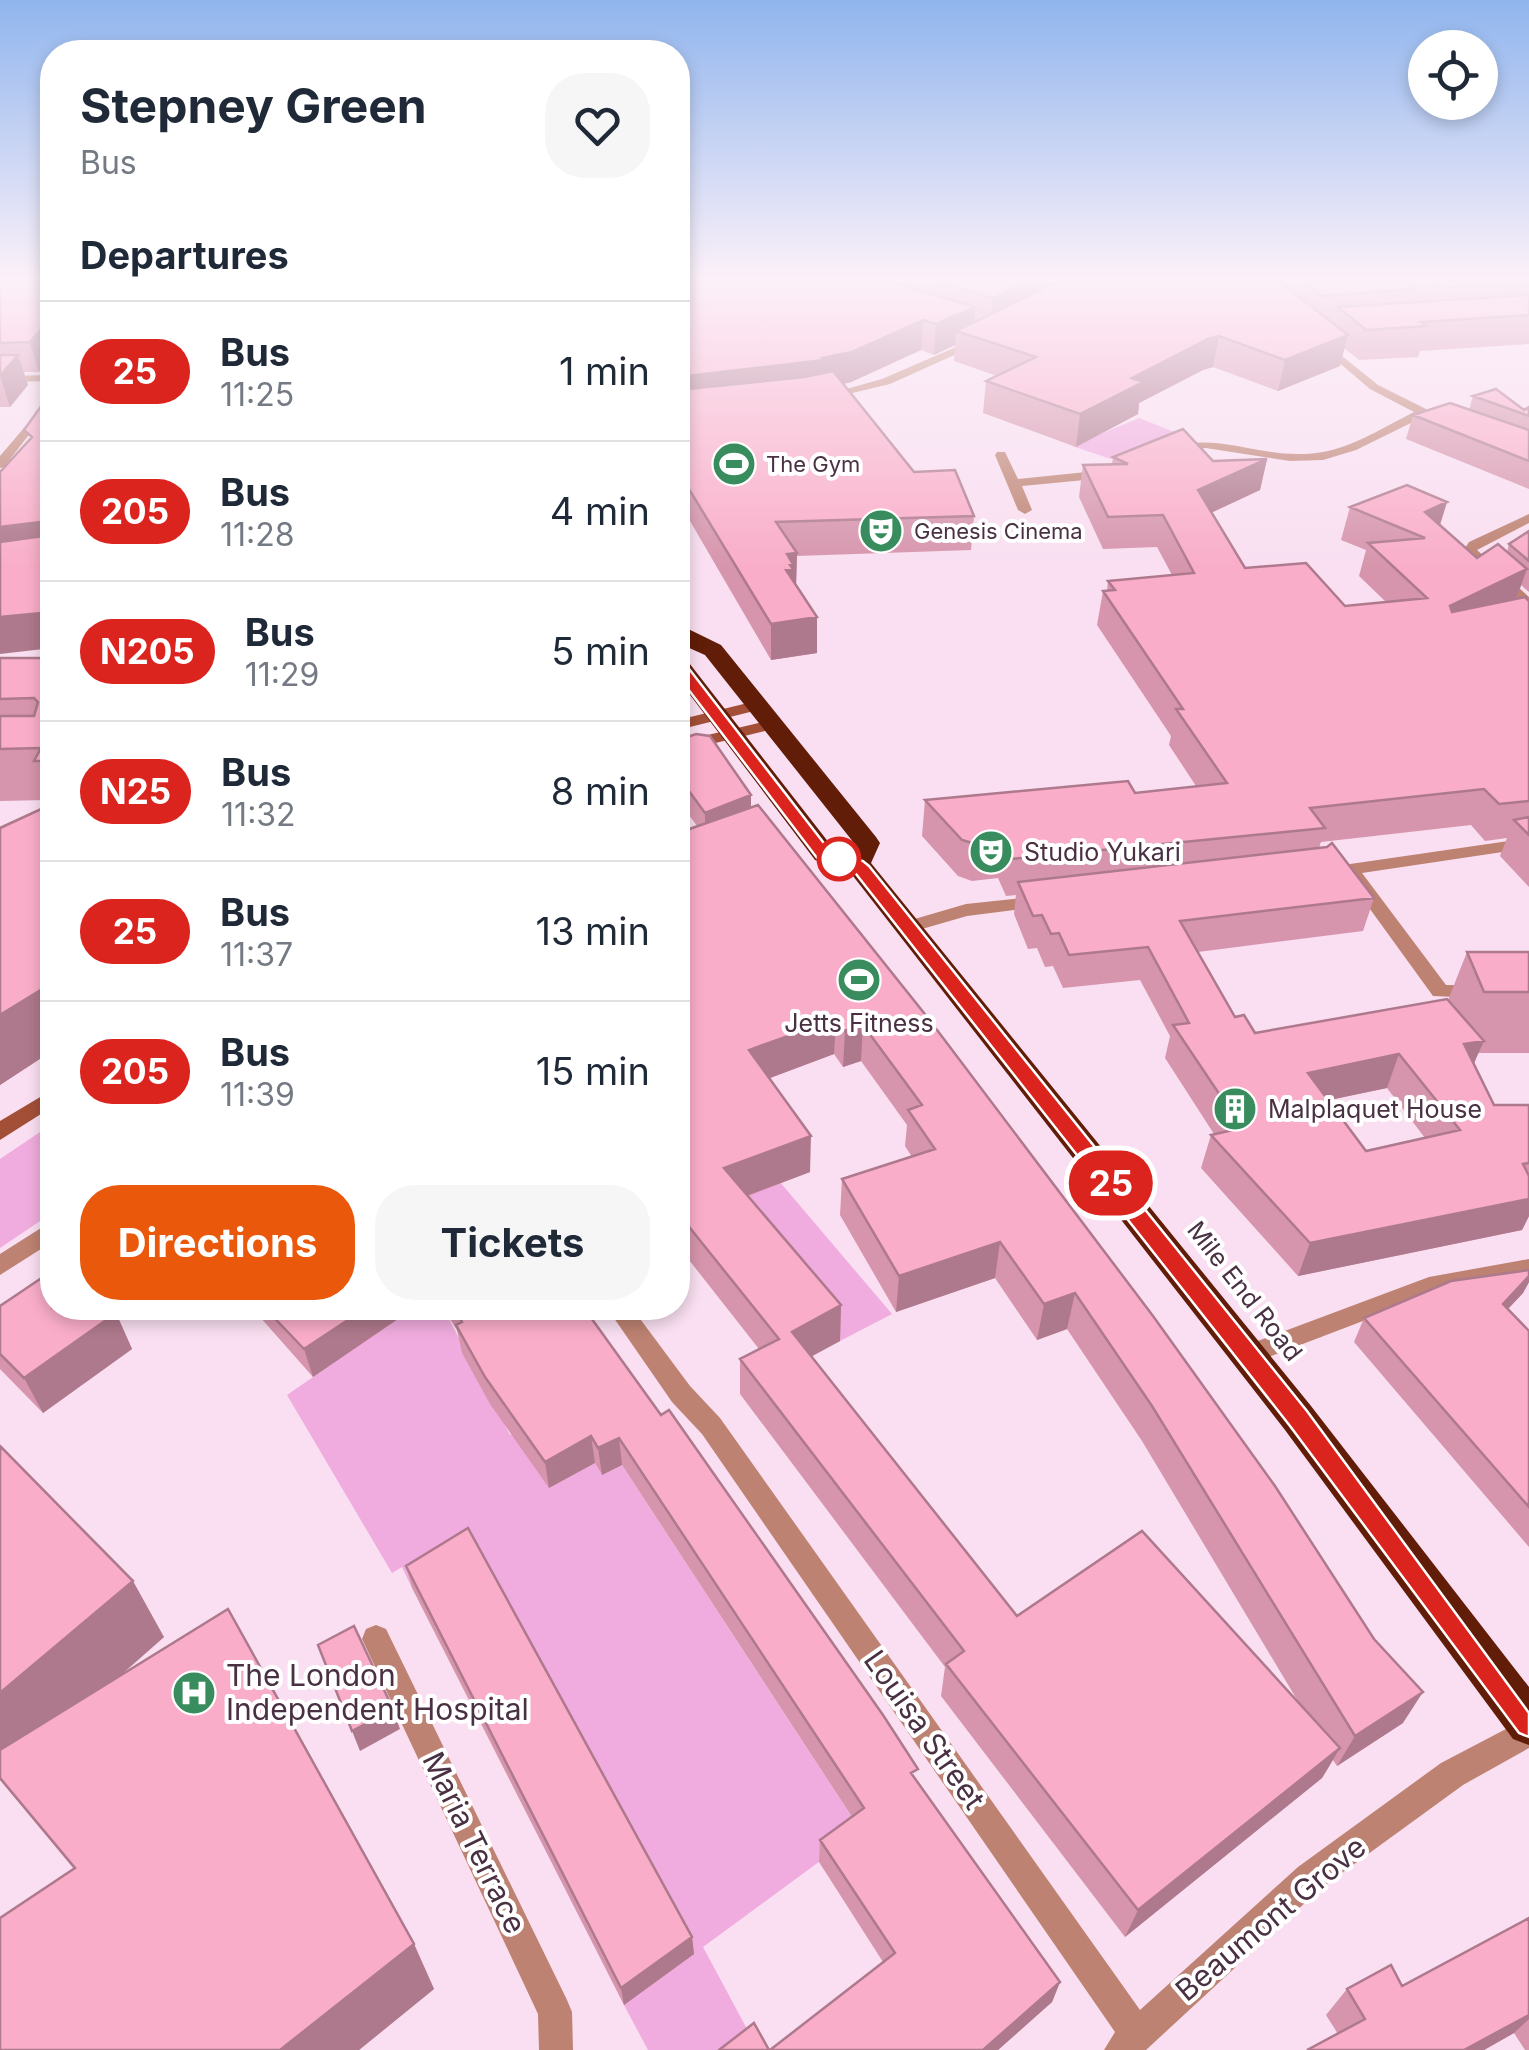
<!DOCTYPE html>
<html lang="en">
<head>
<meta charset="utf-8">
<style>
	:root { --surface:#fff; --page:#f6f6f7; --text:#1f2937; --muted:#747a83; --line:#e0e1e3; --accent:#ea580c }
	body { margin:0; font-family:Inter,sans-serif; background:var(--page); color:var(--text); height:100vh; display:flex; flex-direction:column; font-size:38px; white-space:nowrap }
	* { box-sizing:border-box; margin:0 }
	p { font-size:32px; color:var(--muted) }
	.icon { flex:none; width:55px; height:55px; fill:none; stroke:currentColor; stroke-width:2; stroke-linecap:round; stroke-linejoin:round }
	.map { position:relative; flex:1; overflow:hidden }
	.details { position:absolute; left:40px; top:40px; width:650px; height:1280px; display:flex; flex-direction:column; background:var(--surface); border-radius:40px; box-shadow:0 5px 15px #0003 }
	.details>* { flex:none }
	.badge { padding:0 20px; border-radius:32px; font-size:35px; line-height:65px }
	.fabs { position:absolute; left:1408px; top:30px; display:grid; gap:20px }
	.fabs a { display:grid; place-items:center; width:90px; height:90px; border-radius:50%; background:var(--surface); box-shadow:0 5px 15px #0003; font-size:50px }
	.map>.badge { position:absolute; translate:-50% -50%; box-shadow:0 0 0 5px #fff }
	h2 { padding:0 40px; font-size:38px; line-height:90px }
	.round { display:grid; place-items:center; flex:none; width:105px; height:105px; border-radius:40px; background:var(--page) }
	.overview { display:flex; align-items:center; justify-content:space-between; height:170px; padding:0 40px }
	h1 { font-size:48px; font-weight:700; line-height:75px }
	.button { display:flex; gap:20px; margin-top:auto; padding:20px 40px }
	.button a { flex:1; height:115px; border-radius:40px; background:var(--accent); color:#fff; font-size:40px; font-weight:700; line-height:115px; text-align:center }
	.button a+a { background:var(--page); color:var(--text) }
	ul { padding:0; list-style:none }
	li { display:flex; align-items:center; gap:30px; height:140px; padding:0 40px; border-top:2px solid var(--line) }
	li div { flex:1 }
	li b { display:block; font-size:38px }
	li em { font-style:normal }
	li .badge { min-width:110px; font-weight:700; text-align:center }
	.map>svg:first-child { display:block }
	.green { fill:#f0acde }
	.lines { fill:none; stroke-linecap:round; stroke-linejoin:round }
	.street { fill:#bd8271; fill-rule:evenodd }
	.secondary { fill:#a34f37; fill-rule:evenodd }
	.highway { fill:#611d08; fill-rule:evenodd }
	.wall { fill:#d695ac; fill-rule:evenodd }
	.shaded-wall { fill:#ae798c }
	.building { fill:#f9adc8; stroke:#ae798c; stroke-width:2.5; fill-rule:evenodd }
	.line { fill:#dc241f; stroke:#fff; stroke-width:2.5 }
	.stop-dot { fill:#fff; stroke:#dc241f; stroke-width:5 }
	.labels { text-anchor:middle; stroke-width:8; stroke-linejoin:round; paint-order:stroke }
	.far-poi-label { font-size:22px; fill:#493042; stroke:#fff; text-anchor:start }
	.poi-label { font-size:25px; fill:#493042; stroke:#fff; text-anchor:start }
	.street-label { font-size:25px; fill:#493042; stroke:#fff }
	.near-poi-label { font-size:30px; fill:#493042; stroke:#fff; text-anchor:start }
	.near-street-label { font-size:30px; fill:#493042; stroke:#fff }
</style>
</head>
<body>
<div class="map">
<svg width="1529" height="2050" viewBox="0 0 1529 2050">
	<rect width="100%" height="100%" fill="#f9dff1"/>
	<path class="green" d="M 1139,418 L 1177,433 L 1111,459 L 1072,446 Z
		M 52,1124 L 52,1213 L 0,1248 L 0,1159 Z
		M 678,1135 L 779,1181 L 892,1314 L 840,1341 Z
		M 413,1308 L 443,1308 L 510,1435 L 559,1408 L 549,1488 L 595,1463 L 602,1475 L 622,1465 L 861,1831 L 703,1947 L 754,2042 L 744,2050 L 648,2050 L 624,2005 L 473,1550 L 412,1588 L 402,1567 L 392,1573 L 287,1395 Z"/>
	<g class="lines">
		<path class="street" d="M 977,338 L 982,341 L 981,343 L 890,384 L 827,399 L 821,396 L 882,379 Z
			M 1321,339 L 1378,385 L 1432,412 L 1432,418 L 1423,417 L 1356,450 L 1323,460 L 1290,461 L 1206,448 L 1167,453 L 1167,447 C 1222,433 1254,456 1305,454 C 1345,453 1380,429 1414,412 L 1370,389 L 1317,344 L 1317,340 Z
			M 52,375 L 52,381 L 0,382 L 0,376 Z
			M 52,395 L 52,405 L 4,467 L 0,468 L 0,456 Z
			M 997,452 L 1005,452 L 1018,479 L 1106,470 L 1112,474 L 1106,478 L 1022,486 L 1032,510 L 1025,514 L 1018,510 L 995,455 Z
			M 1529,514 L 1529,523 L 1477,550 L 1529,597 L 1529,609 L 1463,551 L 1469,542 Z
			M 1529,838 L 1529,848 L 1362,873 L 1446,985 L 1529,986 L 1529,1000 L 1433,996 L 1341,869 L 1350,864 Z
			M 1040,896 L 1049,902 L 1046,906 L 967,916 L 908,933 L 899,927 L 901,923 L 966,904 Z
			M 52,1221 L 52,1242 L 0,1275 L 0,1254 Z
			M 1529,1259 L 1529,1277 L 1431,1295 L 1248,1365 L 1239,1362 L 1236,1355 L 1239,1348 L 1429,1277 Z
			M 607,1308 L 632,1308 L 690,1386 L 720,1418 L 1140,2010 L 1298,1867 L 1441,1763 L 1529,1717 L 1529,1748 L 1463,1785 L 1320,1889 L 1146,2050 L 1104,2050 L 1115,2032 L 702,1434 L 672,1402 Z
			M 376,1625 L 386,1629 L 567,2000 L 572,2012 L 573,2050 L 539,2050 L 538,2014 L 362,1639 L 366,1629 Z"/>
		<path class="secondary" d="M 756,701 L 762,703 L 762,709 L 678,730 L 678,720 Z
			M 771,720 L 777,722 L 777,728 L 678,752 L 678,742 Z
			M 52,1090 L 52,1107 L 0,1140 L 0,1121 Z"/>
		<path class="highway" d="M 678,624 L 721,645 L 876,837 L 880,843 L 871,863 L 1311,1406 L 1529,1687 L 1529,1745 L 1513,1739 L 1285,1430 L 853,876 L 848,870 L 815,860 L 678,679 L 678,657 L 686,659 L 833,848 L 849,853 L 854,843 L 705,655 L 678,643 Z"/>
	</g>
	<path class="wall" d="M 0,281 L 52,281 L 39,372 L 24,372 L 28,385 L 10,407 L 0,407 Z
		M 678,281 L 1529,281 L 1529,344 L 1420,351 L 1418,357 L 1359,360 L 1344,348 L 1340,366 L 1278,391 L 1213,367 L 1203,370 L 1139,403 L 1138,414 L 1076,447 L 983,413 L 986,381 L 997,376 L 954,361 L 955,345 L 934,355 L 921,350 L 851,382 L 844,384 L 914,472 L 974,516 L 971,550 L 797,556 L 796,585 L 817,617 L 817,653 L 771,660 L 690,521 L 678,502 Z
		M 1473,396 L 1524,410 L 1529,407 L 1529,489 L 1406,439 L 1413,415 L 1469,410 Z
		M 1113,457 L 1213,461 L 1267,459 L 1260,490 L 1211,513 L 1245,568 L 1345,606 L 1386,602 L 1359,576 L 1366,550 L 1341,540 L 1350,507 L 1447,502 L 1440,525 L 1477,558 L 1507,552 L 1509,544 L 1529,531 L 1529,592 L 1521,585 L 1516,599 L 1529,601 L 1529,887 L 1500,856 L 1507,838 L 1485,841 L 1471,825 L 1321,842 L 1319,848 L 1374,898 L 1363,931 L 1198,952 L 1235,1017 L 1255,1033 L 1448,1000 L 1467,952 L 1529,952 L 1529,1053 L 1478,1053 L 1474,1064 L 1494,1105 L 1529,1105 L 1529,1216 L 1522,1230 L 1298,1276 L 1201,1168 L 1211,1135 L 1214,1134 L 1165,1058 L 1170,1036 L 1140,980 L 1063,988 L 1053,966 L 1045,967 L 1037,948 L 1028,949 L 1014,914 L 1016,895 L 1006,896 L 998,878 L 972,881 L 958,876 L 922,836 L 925,800 L 1135,793 L 1196,786 L 1169,745 L 1171,736 L 1097,625 L 1103,591 L 1107,591 L 1108,581 L 1172,575 L 1157,547 L 1103,549 L 1079,497 L 1083,465 L 1112,464 ZM 1387,1088 L 1425,1138 L 1366,1151 L 1328,1100 Z
		M 0,658 L 52,658 L 52,1051 L 0,1085 L 0,828 L 50,805 L 48,800 L 0,801 Z
		M 678,740 L 751,807 L 1403,1723 L 1337,1766 L 1333,1760 L 1322,1778 L 1125,1937 L 941,1696 L 945,1667 L 740,1394 L 740,1359 L 759,1349 L 678,1246 L 678,833 L 697,826 L 678,800 ZM 834,1054 L 843,1067 L 861,1061 L 907,1125 L 905,1146 L 912,1157 L 842,1179 L 840,1215 L 896,1312 L 995,1278 L 1037,1340 L 1067,1329 L 1142,1441 L 1299,1703 L 1017,1616 L 812,1356 L 840,1341 L 841,1305 L 748,1196 L 810,1172 L 770,1078 Z
		M 1529,1270 L 1529,1282 L 1523,1293 L 1508,1309 L 1529,1331 L 1529,1547 L 1354,1342 L 1364,1318 Z
		M 0,1306 L 113,1308 L 111,1309 L 116,1313 L 132,1349 L 43,1413 L 0,1369 Z
		M 252,1308 L 414,1308 L 313,1377 Z
		M 443,1308 L 584,1308 L 916,1780 L 1060,1982 L 1052,2002 L 998,2050 L 770,2050 L 883,1962 L 819,1862 L 820,1840 L 852,1817 L 622,1465 L 602,1475 L 595,1463 L 549,1488 L 490,1404 L 462,1353 L 457,1330 Z
		M 0,1446 L 164,1637 L 120,1676 L 414,1944 L 434,1989 L 359,2050 L 0,2050 L 74,1869 L 0,1780 Z
		M 406,1566 L 692,1937 L 694,1954 L 624,2005 L 412,1588 Z
		M 1529,1918 L 1529,2050 L 1525,2050 L 1514,2033 L 1484,2050 L 1307,2050 L 1338,2034 L 1326,2015 L 1347,1989 L 1402,1986 Z"/>
	<path class="shaded-wall" d="M 1029,281 L 1083,281 L 991,328 L 993,298 Z
		M 975,307 L 973,336 L 956,331 L 955,345 L 934,355 L 936,324 Z
		M 52,316 L 52,355 L 39,372 L 30,342 Z
		M 923,320 L 921,350 L 851,382 L 823,388 L 678,409 L 678,377 L 822,358 Z
		M 1348,335 L 1340,366 L 1278,391 L 1285,360 Z
		M 1219,336 L 1213,367 L 1203,370 L 1139,403 L 1138,414 L 1076,447 L 1080,414 L 1132,378 L 1208,339 Z
		M 18,355 L 28,385 L 10,407 L 0,376 Z
		M 1267,459 L 1260,490 L 1191,522 L 1198,490 Z
		M 1447,502 L 1437,534 L 1425,512 Z
		M 40,522 L 52,555 L 0,562 L 0,527 Z
		M 797,553 L 796,588 L 786,605 L 787,554 Z
		M 1527,569 L 1515,602 L 1439,640 L 1450,606 Z
		M 52,612 L 52,648 L 0,654 L 0,617 Z
		M 817,617 L 817,653 L 771,660 L 771,624 Z
		M 751,795 L 751,820 L 705,838 L 705,813 Z
		M 52,983 L 52,1051 L 0,1085 L 0,1015 Z
		M 836,1019 L 834,1054 L 749,1086 L 749,1050 Z
		M 863,1025 L 861,1061 L 843,1067 L 845,1031 Z
		M 1484,1041 L 1469,1074 L 1464,1044 Z
		M 1399,1054 L 1387,1088 L 1297,1107 L 1308,1073 Z
		M 811,1136 L 810,1172 L 725,1204 L 724,1168 Z
		M 1529,1199 L 1529,1216 L 1522,1230 L 1298,1276 L 1310,1243 Z
		M 1000,1242 L 995,1278 L 896,1312 L 899,1276 Z
		M 1529,1276 L 1529,1282 L 1523,1293 L 1490,1328 L 1503,1304 Z
		M 1075,1293 L 1067,1329 L 1037,1340 L 1044,1304 Z
		M 841,1305 L 840,1341 L 792,1367 L 792,1332 Z
		M 366,1308 L 414,1308 L 313,1377 L 304,1349 Z
		M 116,1313 L 132,1349 L 43,1413 L 24,1378 Z
		M 591,1436 L 595,1463 L 549,1488 L 545,1462 Z
		M 619,1438 L 622,1465 L 602,1475 L 598,1448 Z
		M 133,1581 L 164,1637 L 1,1780 L 0,1778 L 0,1693 Z
		M 1423,1692 L 1403,1723 L 1337,1766 L 1355,1736 Z
		M 393,1709 L 400,1729 L 360,1751 L 352,1731 Z
		M 1340,1748 L 1322,1778 L 1125,1937 L 1138,1910 Z
		M 692,1937 L 694,1954 L 624,2005 L 621,1988 Z
		M 414,1944 L 434,1989 L 359,2050 L 280,2050 Z
		M 1060,1982 L 1052,2002 L 998,2050 L 983,2050 Z
		M 1529,2015 L 1529,2019 L 1514,2033 L 1484,2050 L 1464,2050 Z"/>
	<path class="building" d="M 0,281 L 52,281 L 52,316 L 30,342 L 0,343 Z
		M 678,281 L 887,281 L 975,307 L 936,324 L 923,320 L 852,352 L 822,358 L 824,360 L 678,377 Z
		M 932,281 L 1029,281 L 993,298 Z
		M 1059,281 L 1213,281 L 1216,284 L 1224,281 L 1279,281 L 1348,335 L 1285,360 L 1219,336 L 1208,339 L 1132,378 L 1143,382 L 1080,414 L 986,381 L 1036,357 L 956,331 Z
		M 1302,281 L 1406,281 L 1416,289 L 1321,296 Z
		M 1429,281 L 1529,281 L 1529,282 L 1438,288 Z
		M 1529,295 L 1529,315 L 1421,322 L 1427,326 L 1366,330 L 1338,307 Z
		M 0,355 L 18,355 L 0,376 Z
		M 833,371 L 914,472 L 955,470 L 974,516 L 776,522 L 797,553 L 787,554 L 793,564 L 790,565 L 793,569 L 786,570 L 817,617 L 771,624 L 678,471 L 678,390 L 804,377 Z
		M 1496,389 L 1524,410 L 1529,407 L 1529,416 L 1473,396 Z
		M 52,391 L 52,612 L 0,617 L 0,542 L 44,536 L 45,525 L 40,522 L 0,527 L 0,472 L 32,437 L 24,430 Z
		M 1450,403 L 1529,430 L 1529,461 L 1413,415 Z
		M 1183,429 L 1213,461 L 1267,459 L 1198,490 L 1245,568 L 1306,563 L 1345,606 L 1427,598 L 1368,543 L 1425,538 L 1350,507 L 1407,485 L 1447,502 L 1425,512 L 1477,558 L 1498,544 L 1527,569 L 1450,606 L 1452,612 L 1525,597 L 1529,601 L 1529,801 L 1499,804 L 1484,789 L 1310,808 L 1325,828 L 1011,859 L 1003,841 L 976,844 L 962,840 L 925,800 L 1128,781 L 1135,793 L 1227,783 L 1176,709 L 1183,709 L 1103,591 L 1115,590 L 1108,581 L 1194,573 L 1163,515 L 1108,517 L 1083,465 L 1128,464 L 1113,457 Z
		M 1529,531 L 1529,561 L 1509,544 Z
		M 0,658 L 52,658 L 52,761 L 34,761 L 41,748 L 0,749 L 0,716 L 34,716 L 38,702 L 34,698 L 0,699 Z
		M 696,734 L 710,736 L 751,795 L 705,813 L 678,776 L 678,740 Z
		M 52,804 L 52,983 L 0,1015 L 0,828 Z
		M 758,805 L 928,1018 L 1153,1316 L 1275,1486 L 1374,1639 L 1423,1692 L 1355,1736 L 1152,1406 L 1075,1293 L 1044,1304 L 1000,1242 L 899,1276 L 842,1179 L 935,1149 L 908,1110 L 922,1105 L 863,1025 L 845,1031 L 836,1019 L 749,1050 L 811,1136 L 724,1168 L 841,1305 L 792,1332 L 1017,1616 L 1142,1531 L 1340,1748 L 1138,1910 L 946,1664 L 964,1651 L 740,1359 L 779,1339 L 678,1213 L 678,833 Z
		M 1529,817 L 1529,835 L 1514,820 Z
		M 1332,843 L 1374,898 L 1180,921 L 1235,1017 L 1244,1015 L 1255,1033 L 1447,999 L 1484,1041 L 1464,1044 L 1494,1105 L 1529,1105 L 1529,1163 L 1523,1164 L 1529,1176 L 1529,1199 L 1310,1243 L 1211,1135 L 1242,1128 L 1173,1025 L 1189,1023 L 1148,947 L 1069,955 L 1059,933 L 1051,934 L 1042,915 L 1033,916 L 1018,882 L 1327,847 ZM 1399,1054 L 1460,1130 L 1366,1151 L 1308,1073 Z
		M 1467,952 L 1529,952 L 1529,992 L 1484,992 Z
		M 1529,1270 L 1529,1276 L 1503,1304 L 1529,1331 L 1529,1507 L 1364,1318 L 1451,1281 Z
		M 52,1271 L 52,1308 L 110,1308 L 116,1313 L 24,1378 L 0,1354 L 0,1306 Z
		M 265,1308 L 366,1308 L 304,1349 Z
		M 454,1308 L 584,1308 L 661,1415 L 669,1410 L 883,1715 L 918,1769 L 911,1773 L 1060,1982 L 983,2050 L 770,2050 L 895,1953 L 820,1840 L 864,1808 L 619,1438 L 598,1448 L 591,1436 L 545,1462 L 485,1377 L 456,1325 L 462,1322 Z
		M 0,1446 L 133,1581 L 0,1693 Z
		M 468,1528 L 692,1937 L 621,1988 L 406,1566 Z
		M 228,1609 L 414,1944 L 280,2050 L 0,2050 L 0,1918 L 75,1868 L 0,1778 L 0,1750 Z
		M 354,1626 L 393,1709 L 352,1731 L 318,1645 Z
		M 1529,1918 L 1529,2015 L 1464,2050 L 1307,2050 L 1365,2019 L 1347,1989 L 1391,1965 L 1402,1986 Z
		M 754,2023 L 769,2050 L 719,2050 Z"/>
	<linearGradient id="sky" x2="0" y2="1"><stop stop-color="#90b5ee"/><stop offset="0.49" stop-color="#fcf1f9"/><stop offset="1" stop-color="#fcf1f9" stop-opacity="0"/></linearGradient>
	<rect width="1529" height="568" fill="url(#sky)"/>
	<path class="line" d="M 672,661 L 683,661 L 830,851 L 863,861 L 869,866 L 1307,1411 L 1529,1713 L 1529,1737 L 1519,1733 L 1290,1426 L 856,874 L 851,868 L 817,858 L 672,668 Z"/>
	<defs>
		<symbol id="stadium-disc" viewBox="-11 -11 22 22"><circle r="9.5" fill="#388c5e" stroke="#fff"/><path d="M0-5a6.5 5 0 1 0 0 10a6.5 5 0 1 0 0-10ZM-3.5-1.8h7v3.6h-7Z" fill="#fff"/></symbol>
		<symbol id="theatre-disc" viewBox="-11 -11 22 22"><circle r="9.5" fill="#388c5e" stroke="#fff"/><path d="M-5-5.5Q0-4 5-5.5V0Q5 5 0 6Q-5 5-5 0ZM-3.3-2.5H-1v1.5H-3.3ZM1-2.5H3.3v1.5H1ZM-2.8 1Q0 5.5 2.8 1Z" fill="#fff"/></symbol>
		<symbol id="building-disc" viewBox="-11 -11 22 22"><circle r="9.5" fill="#388c5e" stroke="#fff"/><path d="M-4-6H4V6H1V3H-1V6H-4ZM-2.5-4.3h1.7v1.8h-1.7ZM.8-4.3h1.7v1.8H.8ZM-2.5-1h1.7V.8h-1.7ZM.8-1h1.7V.8H.8Z" fill="#fff"/></symbol>
		<symbol id="hospital-disc" viewBox="-11 -11 22 22"><circle r="9.5" fill="#388c5e" stroke="#fff"/><path d="M-5-5h3v3.5h4V-5h3V5h-3V1.5h-4V5h-3Z" fill="#fff"/></symbol>
	</defs>
	<g fill-rule="evenodd">
		<use href="#stadium-disc" x="709" y="439" width="50" height="50"/>
		<use href="#theatre-disc" x="856" y="506" width="50" height="50"/>
		<use href="#theatre-disc" x="966" y="827" width="50" height="50"/>
		<use href="#stadium-disc" x="834" y="955" width="50" height="50"/>
		<use href="#building-disc" x="1210" y="1084" width="50" height="50"/>
		<use href="#hospital-disc" x="169" y="1668" width="50" height="50"/>
	</g>
	<circle class="stop-dot" cx="839" cy="859" r="20"/>
	<g class="labels">
		<g class="far-poi-label">
			<text x="766" y="472">The Gym</text>
			<text x="914" y="539">Genesis Cinema</text>
		</g>
		<g class="poi-label">
			<text x="1024" y="861">Studio Yukari</text>
			<text x="859" y="1032" text-anchor="middle">Jetts Fitness</text>
			<text x="1268" y="1118">Malplaquet House</text>
		</g>
		<g class="street-label">
			<text transform="translate(1245 1291) rotate(52)" y="9">Mile End Road</text>
		</g>
		<g class="near-poi-label">
			<text x="226" y="1686">The London<tspan x="226" dy="34">Independent Hospital</tspan></text>
		</g>
		<g class="near-street-label">
			<text transform="translate(924 1730) rotate(55)" y="10">Louisa Street</text>
			<text transform="translate(474 1843) rotate(64)" y="10">Maria Terrace</text>
			<text transform="translate(1271 1919) rotate(-40)" y="10">Beaumont Grove</text>
		</g>
	</g>
</svg>
<div class="fabs">
<a><svg class="icon" aria-label="locate" viewBox="0 0 24 24"><circle cx="12" cy="12" r="6"/><path d="M12 2v4M12 18v4M2 12h4M18 12h4"/></svg></a>
</div>
<b class="badge" style="left:1111px;top:1183px;background:#dc241f;color:#fff">25</b>
<section class="details">
<div class="overview"><div><h1>Stepney Green</h1><p>Bus</p></div><a class="round"><svg class="icon" aria-label="heart" viewBox="0 0 24 24"><path d="M12 20l-8-8c-3-5 5-10 8-4 3-6 11-1 8 4z"/></svg></a></div>
<h2>Departures</h2>
<ul>
<li><span class="badge" style="background:#dc241f;color:#fff">25</span><div><b>Bus</b><p>11:25</p></div><em>1 min</em></li>
<li><span class="badge" style="background:#dc241f;color:#fff">205</span><div><b>Bus</b><p>11:28</p></div><em>4 min</em></li>
<li><span class="badge" style="background:#dc241f;color:#fff">N205</span><div><b>Bus</b><p>11:29</p></div><em>5 min</em></li>
<li><span class="badge" style="background:#dc241f;color:#fff">N25</span><div><b>Bus</b><p>11:32</p></div><em>8 min</em></li>
<li><span class="badge" style="background:#dc241f;color:#fff">25</span><div><b>Bus</b><p>11:37</p></div><em>13 min</em></li>
<li><span class="badge" style="background:#dc241f;color:#fff">205</span><div><b>Bus</b><p>11:39</p></div><em>15 min</em></li>
</ul>
<div class="button"><a>Directions</a><a>Tickets</a></div>
</section>
</div>
</body>
</html>
